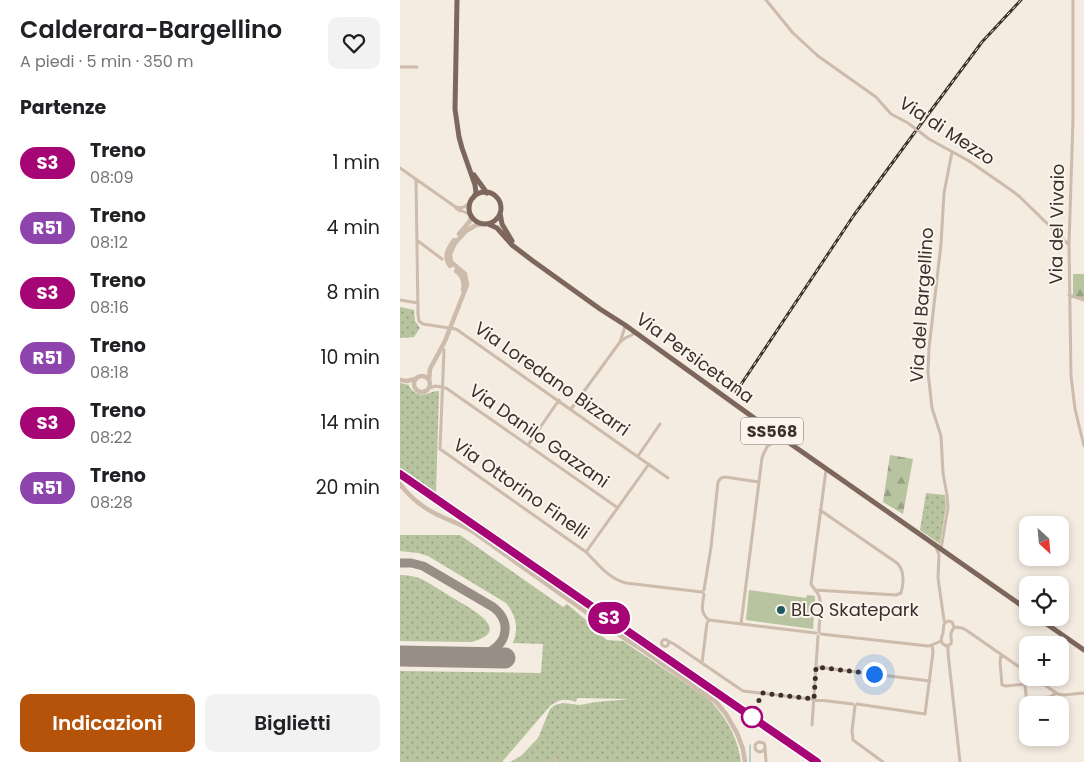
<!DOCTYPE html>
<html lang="it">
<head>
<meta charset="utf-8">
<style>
	:root { --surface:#fff; --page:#f2f2f2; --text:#202124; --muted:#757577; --accent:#b45309 }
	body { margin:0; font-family:Poppins,sans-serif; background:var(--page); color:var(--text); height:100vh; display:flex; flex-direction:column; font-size:19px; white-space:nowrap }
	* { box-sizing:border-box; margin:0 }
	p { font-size:16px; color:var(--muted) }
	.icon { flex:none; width:28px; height:28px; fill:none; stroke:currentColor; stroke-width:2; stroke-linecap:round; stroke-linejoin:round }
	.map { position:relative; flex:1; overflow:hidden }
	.drawer { display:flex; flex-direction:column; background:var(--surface); width:400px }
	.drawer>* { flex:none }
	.badge { padding:0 10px; border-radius:16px; font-size:18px; line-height:32px }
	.needle { width:32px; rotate:154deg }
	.tools { position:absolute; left:619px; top:516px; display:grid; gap:10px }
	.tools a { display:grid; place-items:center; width:50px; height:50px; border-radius:10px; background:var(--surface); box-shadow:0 2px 8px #0003; font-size:25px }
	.you { position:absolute; width:25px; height:25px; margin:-12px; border:4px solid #fff; border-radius:50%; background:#1a73e8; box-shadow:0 0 0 8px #1a73e833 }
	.map>.badge { position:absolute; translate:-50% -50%; box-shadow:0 0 0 2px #fff }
	h2 { padding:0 20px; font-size:19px; line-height:45px }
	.round { display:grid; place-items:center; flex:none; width:52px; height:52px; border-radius:10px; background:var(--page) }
	.head { display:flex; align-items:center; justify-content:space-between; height:85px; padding:0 20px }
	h1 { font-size:24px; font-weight:600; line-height:38px }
	.action { display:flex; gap:10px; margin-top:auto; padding:10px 20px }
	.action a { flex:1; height:58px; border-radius:10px; background:var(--accent); color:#fff; font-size:20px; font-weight:600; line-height:58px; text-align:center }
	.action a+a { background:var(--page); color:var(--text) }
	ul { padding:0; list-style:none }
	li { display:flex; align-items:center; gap:15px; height:65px; padding:0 20px }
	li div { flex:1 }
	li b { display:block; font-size:19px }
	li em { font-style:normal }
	li .badge { min-width:55px; font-weight:700; text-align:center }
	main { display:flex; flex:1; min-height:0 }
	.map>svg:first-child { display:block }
	.grass { fill:url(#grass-dots) }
	.forest { fill:url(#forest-firs) }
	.pitch { fill:#b8c4a0 }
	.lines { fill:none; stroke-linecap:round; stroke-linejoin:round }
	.stream { stroke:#7fb0b2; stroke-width:1 }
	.taxiway { stroke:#988e86; stroke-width:9 }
	.runway { stroke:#988e86; stroke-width:21 }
	.minor { stroke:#cdbbac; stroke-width:3 }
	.tertiary { stroke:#cdbbac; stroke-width:4.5 }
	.primary { stroke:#7d675c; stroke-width:5 }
	.rail-casing { stroke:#3b302b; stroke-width:3 }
	.rail { stroke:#fbf5ee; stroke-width:1; stroke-dasharray:4; stroke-linecap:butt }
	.line-casing { stroke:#fff; stroke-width:11 }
	.line { stroke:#a50575; stroke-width:8 }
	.walk { stroke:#3b302b; stroke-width:5; stroke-dasharray:0 9 }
	.poi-dot { fill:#1f5a5e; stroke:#fbf5ee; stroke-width:2 }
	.stop-dot { fill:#fff; stroke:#a50575; stroke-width:2.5 }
	.labels { text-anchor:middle; stroke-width:4; stroke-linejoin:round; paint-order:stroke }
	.shield { fill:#fbf5ee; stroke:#756b66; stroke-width:1 }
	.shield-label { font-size:16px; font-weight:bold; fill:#3b302b }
	.street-label { font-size:18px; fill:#3b302b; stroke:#fbf5ee }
	.poi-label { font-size:18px; fill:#3b302b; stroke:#fbf5ee; text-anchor:start }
</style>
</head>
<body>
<main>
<section class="drawer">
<div class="head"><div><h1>Calderara-Bargellino</h1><p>A piedi · 5 min · 350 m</p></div><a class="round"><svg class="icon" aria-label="heart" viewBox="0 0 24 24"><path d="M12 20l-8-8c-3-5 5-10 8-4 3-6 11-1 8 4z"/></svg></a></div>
<h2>Partenze</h2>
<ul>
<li><span class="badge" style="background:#a50575;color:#fff">S3</span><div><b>Treno</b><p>08:09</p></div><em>1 min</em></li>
<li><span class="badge" style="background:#8e44ad;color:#fff">R51</span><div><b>Treno</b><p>08:12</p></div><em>4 min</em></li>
<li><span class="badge" style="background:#a50575;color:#fff">S3</span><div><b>Treno</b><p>08:16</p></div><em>8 min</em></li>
<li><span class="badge" style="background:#8e44ad;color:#fff">R51</span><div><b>Treno</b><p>08:18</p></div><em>10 min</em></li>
<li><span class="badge" style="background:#a50575;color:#fff">S3</span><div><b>Treno</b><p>08:22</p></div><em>14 min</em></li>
<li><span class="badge" style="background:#8e44ad;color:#fff">R51</span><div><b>Treno</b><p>08:28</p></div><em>20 min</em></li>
</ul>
<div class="action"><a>Indicazioni</a><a>Biglietti</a></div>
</section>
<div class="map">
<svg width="684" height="762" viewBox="0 0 684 762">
	<defs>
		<pattern id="grass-dots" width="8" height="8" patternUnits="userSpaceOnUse" patternTransform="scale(1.25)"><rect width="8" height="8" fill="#b8c4a0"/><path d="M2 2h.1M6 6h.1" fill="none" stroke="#97a083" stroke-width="1.8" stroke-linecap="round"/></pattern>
		<pattern id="forest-firs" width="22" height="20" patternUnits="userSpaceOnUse" patternTransform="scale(1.25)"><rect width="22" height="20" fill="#b8c4a0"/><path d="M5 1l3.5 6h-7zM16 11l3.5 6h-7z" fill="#97a083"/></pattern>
	</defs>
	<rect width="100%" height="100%" fill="#f4ebe1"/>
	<path class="grass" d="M 0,307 L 14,310 L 15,321 L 20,328 L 14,337 L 0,338 Z
		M 0,383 L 9,385 L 9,386 C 11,388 12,391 15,392 C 22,399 31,390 39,391 L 36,493 L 0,468 Z
		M 526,493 L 545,495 L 546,506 L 540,544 L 520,530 Z
		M 0,535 L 60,535 L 163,607 L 167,604 L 198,630 L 198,633 L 207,640 L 223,641 L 307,698 C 325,714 338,738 341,762 L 110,762 L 121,756 L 138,738 L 150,709 L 155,705 L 163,703 L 180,705 L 196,702 L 230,699 L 177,698 L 176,702 C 165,698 160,699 150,706 L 102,762 L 0,762 L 0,671 L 141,673 L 143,644 L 113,643 C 119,628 116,615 106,603 L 28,556 L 18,553 L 0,551 Z
		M 0,575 C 7,575 13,576 19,578 C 31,583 42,592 53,598 C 70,608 115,631 71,642 L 0,641 Z"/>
	<path class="forest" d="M 673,274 L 684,274 L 684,299 L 673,295 Z
		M 490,455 L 513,459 L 503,514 L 483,502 Z"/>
	<path class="pitch" d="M 349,590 L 406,598 L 407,595 L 415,596 L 415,601 L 413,629 L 346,620 Z"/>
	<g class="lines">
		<path class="stream" d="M 350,762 L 350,745"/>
		<path class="taxiway" d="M 0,563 L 11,563 L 23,566 L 93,607 C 110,620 109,640 91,651 C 85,655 79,656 72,657"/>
		<path class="runway" d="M 0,656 L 105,658"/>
		<path class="minor" d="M 366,0 L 393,33 L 418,56 L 476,97 L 491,114 L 508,123 L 529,139 L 569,161 L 611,190 L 620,197 L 668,244
			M 673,0 L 673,119 L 669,245 L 671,376 L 675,409 L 684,446
			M 0,67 L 17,67
			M 0,168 L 57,208 L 64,207 L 71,202
			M 16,180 L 18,314 L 19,321 L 23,324 L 56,329 L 268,478
			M 60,210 L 71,215
			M 18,241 L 42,259
			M 669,295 L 684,300
			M 0,300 L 18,303
			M 220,342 L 224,330 L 225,325
			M 44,350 L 40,449 L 186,552 C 198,564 209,579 226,583 L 302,592
			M 29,388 L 36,386 L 46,388 L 218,508
			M 171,409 L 220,342 L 225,338 L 236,333
			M 128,445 L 159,400
			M 368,446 L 377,440 L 383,439
			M 238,456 L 260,424
			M 536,547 L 539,555 L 538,578 L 544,620 L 545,622
			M 541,549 L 548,507 L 547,495 L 543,473 L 541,436 L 532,408 L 528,372 L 529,348 L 541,244 L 544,193 L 552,152
			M 186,552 L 249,464
			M 304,590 L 311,547 L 318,482 L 321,478 L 325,477 L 359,482
			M 415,590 L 496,595 L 501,593 C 504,582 505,571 497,563 L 420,510
			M 304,594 C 303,604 299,612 309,620 L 416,633
			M 548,621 L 552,622 L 554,627 C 553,629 552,631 551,633 C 550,640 555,644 546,646 L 542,643 C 540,638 542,637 543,633 C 544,627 542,624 548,621 Z
			M 341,624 L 362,458 C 366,446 373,442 368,428
			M 554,627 L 562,628 L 566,630 L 628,673
			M 419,632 C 419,622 423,602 418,594 C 416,590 413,588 411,584 L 426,470
			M 421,634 L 528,646 L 532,645 L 533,652 L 525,714 L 457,704
			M261.5 643a3.5 3.5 0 1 1 7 0a3.5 3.5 0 1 1-7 0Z
			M 268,641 L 274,644 L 343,691 L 453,704
			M 532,645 L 541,641
			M 548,646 L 548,653 L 560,762
			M 601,655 L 600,662 L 602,685 L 606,686 L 625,684
			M 302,663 L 307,623 L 309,620
			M 416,667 L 530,681
			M 634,678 L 658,694 L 663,695 L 684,693
			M 626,699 L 650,697 L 656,693
			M 627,703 L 625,686 L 625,683 L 630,678
			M 455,706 L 452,731 L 453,740 L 483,762
			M 412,725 L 418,636
			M 365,748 L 363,751 L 359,752 L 356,750 C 354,746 355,743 359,742 L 364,743 L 365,746 L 366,762
			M 155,757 L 155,762"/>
		<path class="tertiary" d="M 57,208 L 60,210
			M 59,234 L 70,221 L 71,215
			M 50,266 C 43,256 48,249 54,240
			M 56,271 C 63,276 65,282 63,290
			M14 384a8 8 0 1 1 16 0a8 8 0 1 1-16 0Z
			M 0,380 L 7,381 L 15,379
			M 29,380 L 30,369 L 45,341 L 67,285 L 65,274 L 51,262 L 50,254 L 55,243 L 66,231 L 76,225 L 83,224
			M 0,484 C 10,497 22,507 36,514 C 48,520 61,524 72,531 L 204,625 L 238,647 L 316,702 L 326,714 L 337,733 L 343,749 L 345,762"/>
		<path class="primary" d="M 57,0 L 55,109 L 59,137 L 62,148 L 75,185 L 76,193 L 73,198
			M 74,175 L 87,193
			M69 208a16 16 0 1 1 32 0a16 16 0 1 1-32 0Z
			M 100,213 L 102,224 L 112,241
			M 88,224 L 97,228 L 112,245 L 133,261 L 200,309 L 225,325 L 368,428 L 628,610
			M 638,618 L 684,650"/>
		<defs>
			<path id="rail" d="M 518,128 L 582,42 L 621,0
				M 336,392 L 454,215 L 515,132
				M 0,471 L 420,762"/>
		</defs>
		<use href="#rail" class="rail-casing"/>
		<use href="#rail" class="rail"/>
	</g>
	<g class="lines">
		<defs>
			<path id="line" d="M 0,474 L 417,762"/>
		</defs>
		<use href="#line" class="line-casing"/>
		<use href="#line" class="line"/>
		<path class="walk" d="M 352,717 L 362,693 L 414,699 L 416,667 L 474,674"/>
	</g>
	<circle class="poi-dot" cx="381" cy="610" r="5"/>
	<circle class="stop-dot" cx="352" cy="717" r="10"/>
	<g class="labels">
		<rect class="shield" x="341" y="417.5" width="62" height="27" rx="4"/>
		<g class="shield-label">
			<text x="372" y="437">SS568</text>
		</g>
		<g class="street-label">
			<text transform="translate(547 131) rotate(33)" y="6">Via di Mezzo</text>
			<text transform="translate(657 224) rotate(-89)" y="6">Via del Vivaio</text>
			<text transform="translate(522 305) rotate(-86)" y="6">Via del Bargellino</text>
			<text transform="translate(295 358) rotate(36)" y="6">Via Persicetana</text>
			<text transform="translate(152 379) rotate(35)" y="6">Via Loredano Bizzarri</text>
			<text transform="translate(139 436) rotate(35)" y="6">Via Danilo Gazzani</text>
			<text transform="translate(121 489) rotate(35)" y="6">Via Ottorino Finelli</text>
		</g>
		<g class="poi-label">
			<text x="391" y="616">BLQ Skatepark</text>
		</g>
	</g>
</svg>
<div class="tools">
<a><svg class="needle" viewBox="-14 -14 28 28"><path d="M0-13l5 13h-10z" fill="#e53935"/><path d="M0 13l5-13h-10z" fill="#757577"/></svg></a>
<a><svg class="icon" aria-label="locate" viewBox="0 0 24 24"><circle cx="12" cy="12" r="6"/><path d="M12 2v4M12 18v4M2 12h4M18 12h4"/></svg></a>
<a>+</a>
<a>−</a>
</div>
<div class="you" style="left:474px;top:674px"></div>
<b class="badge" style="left:209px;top:618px;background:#a50575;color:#fff">S3</b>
</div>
</main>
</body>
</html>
